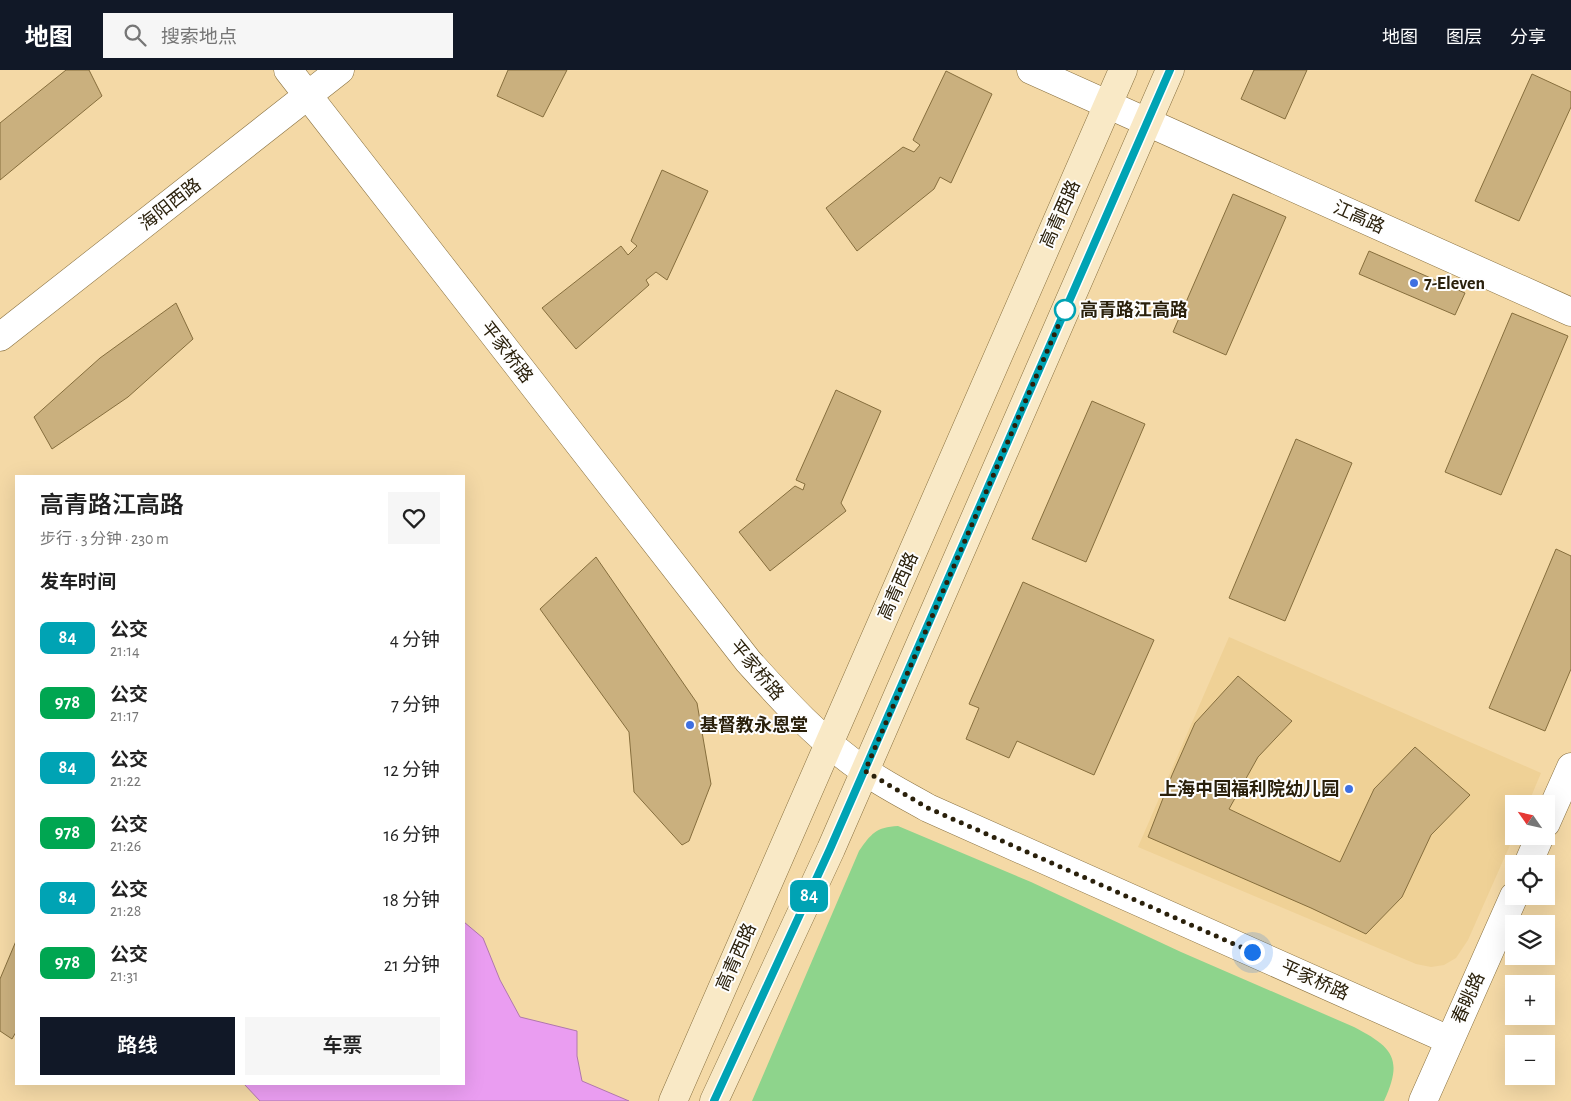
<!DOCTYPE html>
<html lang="zh">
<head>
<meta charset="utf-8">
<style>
	:root { --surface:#fff; --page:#f6f6f6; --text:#222; --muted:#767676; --accent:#111827 }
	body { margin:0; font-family:"Alegreya Sans","Noto Sans SC",sans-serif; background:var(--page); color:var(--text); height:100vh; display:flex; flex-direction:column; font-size:19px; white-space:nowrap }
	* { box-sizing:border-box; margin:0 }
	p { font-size:16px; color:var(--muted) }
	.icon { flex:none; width:28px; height:28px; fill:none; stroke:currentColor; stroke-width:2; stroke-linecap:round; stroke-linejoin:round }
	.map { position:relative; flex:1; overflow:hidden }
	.panel { position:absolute; left:15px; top:405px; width:450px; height:610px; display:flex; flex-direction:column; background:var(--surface); border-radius:0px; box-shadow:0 5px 20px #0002 }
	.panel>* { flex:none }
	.badge { padding:0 10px; border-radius:8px; font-size:18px; line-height:32px }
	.needle { width:32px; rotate:304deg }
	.fabs { position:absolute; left:1505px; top:725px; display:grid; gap:10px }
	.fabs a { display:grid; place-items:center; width:50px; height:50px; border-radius:0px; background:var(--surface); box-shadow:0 5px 20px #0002; font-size:25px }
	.you { position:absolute; width:25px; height:25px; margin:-12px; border:4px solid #fff; border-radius:50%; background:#1a73e8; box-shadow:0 0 0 8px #1a73e833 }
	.map>.badge { position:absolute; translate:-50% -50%; box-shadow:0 0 0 2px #fff }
	h2 { padding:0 25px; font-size:19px; line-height:45px }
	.round { display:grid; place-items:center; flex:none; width:52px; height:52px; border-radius:0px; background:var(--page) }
	.head { display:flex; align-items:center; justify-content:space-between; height:85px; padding:0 25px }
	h1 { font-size:24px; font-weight:600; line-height:38px }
	.button { display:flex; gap:10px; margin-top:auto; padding:10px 25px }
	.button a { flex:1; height:58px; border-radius:0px; background:var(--accent); color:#fff; font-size:20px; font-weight:600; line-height:58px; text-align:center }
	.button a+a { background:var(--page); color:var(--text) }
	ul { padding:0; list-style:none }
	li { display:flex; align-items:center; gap:15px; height:65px; padding:0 25px }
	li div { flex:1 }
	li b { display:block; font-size:19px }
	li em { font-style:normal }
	li .badge { min-width:55px; font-weight:700; text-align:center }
	header { display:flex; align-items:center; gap:30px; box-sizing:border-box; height:70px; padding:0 25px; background:var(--accent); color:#fff }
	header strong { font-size:24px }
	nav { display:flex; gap:28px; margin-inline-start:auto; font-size:18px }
	.search { width:350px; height:45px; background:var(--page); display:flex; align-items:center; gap:12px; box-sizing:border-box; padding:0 18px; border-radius:0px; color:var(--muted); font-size:19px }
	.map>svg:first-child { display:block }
	.built { fill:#efd196 }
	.green { fill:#8ed48c }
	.water { fill:#ea9df1; stroke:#b078ac }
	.building { fill:#cab07e; stroke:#866e3d }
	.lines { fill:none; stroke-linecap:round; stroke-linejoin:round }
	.street-casing { stroke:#88703f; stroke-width:29 }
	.secondary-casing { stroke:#88703f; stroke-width:29 }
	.street { stroke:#fff; stroke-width:28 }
	.secondary { stroke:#f9e9c6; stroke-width:28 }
	.line-casing { stroke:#fff; stroke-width:11 }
	.line { stroke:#00a3b4; stroke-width:8 }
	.walk { stroke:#2a200b; stroke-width:5; stroke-dasharray:0 9 }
	.poi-dot { fill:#3f70e1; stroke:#fefefe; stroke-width:2 }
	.stop-dot { fill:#fff; stroke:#00a3b4; stroke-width:2.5 }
	.labels { text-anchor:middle; stroke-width:4; stroke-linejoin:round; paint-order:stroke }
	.street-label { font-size:18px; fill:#2a200b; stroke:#fefefe }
	.poi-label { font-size:18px; font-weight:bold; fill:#2a200b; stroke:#fefefe; text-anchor:start }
	.stop-label { font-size:18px; font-weight:bold; fill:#2a200b; stroke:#fefefe; text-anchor:start }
</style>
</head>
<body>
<header>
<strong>地图</strong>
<div class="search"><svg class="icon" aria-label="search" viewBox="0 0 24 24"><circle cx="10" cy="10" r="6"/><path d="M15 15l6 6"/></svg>搜索地点</div>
<nav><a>地图</a><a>图层</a><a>分享</a></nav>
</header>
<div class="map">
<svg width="1571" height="1031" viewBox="0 0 1571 1031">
	<rect width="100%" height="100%" fill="#f4d9a6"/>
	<path class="built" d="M 1229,567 L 1541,703 L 1528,734 L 1514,734 L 1514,766 L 1468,870 L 1456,888 L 1444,895 L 1431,897 L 1416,894 L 1138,777 Z"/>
	<path class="green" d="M 898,756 L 1031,812 L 1181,882 L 1354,957 C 1392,977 1404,988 1384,1031 L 752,1031 L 859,781 C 871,764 876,757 898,756 Z"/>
	<path class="water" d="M 464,852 L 483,868 L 500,910 L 520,947 L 577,961 L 577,986 L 582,1011 L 629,1031 L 260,1031 L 244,1014 L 464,1014 Z"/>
	<path class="building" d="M 66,0 L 89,0 L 102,26 L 0,110 L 0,53 Z
		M 508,0 L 567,0 L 543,47 L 497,26 Z
		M 1254,0 L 1307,0 L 1285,49 L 1241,29 Z
		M 946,1 L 992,24 L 951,113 L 940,107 L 934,119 L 857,181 L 826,138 L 903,77 L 914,82 L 920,75 L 913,70 Z
		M 1532,4 L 1571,22 L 1571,37 L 1519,151 L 1475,131 Z
		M 662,100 L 708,121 L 667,210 L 656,202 L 646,210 L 649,215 L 576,279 L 542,238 L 621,176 L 628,185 L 637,176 L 631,171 Z
		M 1233,124 L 1286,147 L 1226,285 L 1173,262 Z
		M 1369,181 L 1465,223 L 1455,245 L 1359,204 Z
		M 176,233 L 193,269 L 128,327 L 52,379 L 34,347 L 100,288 Z
		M 1512,243 L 1568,266 L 1501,425 L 1445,402 Z
		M 836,320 L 881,341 L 841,433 L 846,441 L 770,501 L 739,462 L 795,416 L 803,420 L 805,414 L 796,410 Z
		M 1092,331 L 1145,354 L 1086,492 L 1032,469 Z
		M 1296,369 L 1352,393 L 1285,551 L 1229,528 Z
		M 1556,479 L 1571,486 L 1571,599 L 1545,661 L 1489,638 Z
		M 596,487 L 697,633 L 711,714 L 689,771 L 682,775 L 634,722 L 629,662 L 540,539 Z
		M 1023,512 L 1154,570 L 1094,705 L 1017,671 L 1009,688 L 966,669 L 979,638 L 969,634 Z
		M 1238,606 L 1292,651 L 1258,687 L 1229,739 L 1340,792 L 1374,719 L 1415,677 L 1470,725 L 1431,765 L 1402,827 L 1366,864 L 1311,838 L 1148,767 L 1172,705 L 1195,653 Z
		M 16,871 L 16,962 L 12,969 L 0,961 L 0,909 Z"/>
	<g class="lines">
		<defs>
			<path id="street" d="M 288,0 L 748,591 C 784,631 820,671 865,701 C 885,715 907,726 928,738 L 1449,970
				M 1031,0 L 1571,242
				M 0,267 L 340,0
				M 1546,753 L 1571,697
				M 1528,794 L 1540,766
				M 1423,1031 L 1514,826"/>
			<path id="secondary" d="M 673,1031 L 1123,0
				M 714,1031 L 831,779 L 1170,0"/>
		</defs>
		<use href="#street" class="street-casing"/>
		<use href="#secondary" class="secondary-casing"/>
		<use href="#street" class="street"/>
		<use href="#secondary" class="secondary"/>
	</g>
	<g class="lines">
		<defs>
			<path id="line" d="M 714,1031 L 830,779 L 1170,0"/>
		</defs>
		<use href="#line" class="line-casing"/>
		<use href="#line" class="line"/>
		<path class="walk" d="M 1065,240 L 865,701 L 928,738 L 1252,882"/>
	</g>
	<g class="poi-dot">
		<circle cx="1414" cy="213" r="5"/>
		<circle cx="690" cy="655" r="5"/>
		<circle cx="1349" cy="719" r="5"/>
	</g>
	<circle class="stop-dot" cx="1065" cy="240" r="10"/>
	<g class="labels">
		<g class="street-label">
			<text transform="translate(170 134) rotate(-38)" y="6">海阳西路</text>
			<text transform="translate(1060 144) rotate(-66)" y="6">高青西路</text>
			<text transform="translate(1359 147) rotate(24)" y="6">江高路</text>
			<text transform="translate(507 282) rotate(52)" y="6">平家桥路</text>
			<text transform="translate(898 516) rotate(-66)" y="6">高青西路</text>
			<text transform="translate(757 600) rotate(50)" y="6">平家桥路</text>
			<text transform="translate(736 887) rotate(-66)" y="6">高青西路</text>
			<text transform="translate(1315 910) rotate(24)" y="6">平家桥路</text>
			<text transform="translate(1468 928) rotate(-66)" y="6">春眺路</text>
		</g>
		<g class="poi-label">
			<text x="1424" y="219">7-Eleven</text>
			<text x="700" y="661">基督教永恩堂</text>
			<text x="1339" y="725" text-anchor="end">上海中国福利院幼儿园</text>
		</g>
		<g class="stop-label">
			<text x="1080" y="246">高青路江高路</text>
		</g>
	</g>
</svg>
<div class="fabs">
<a><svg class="needle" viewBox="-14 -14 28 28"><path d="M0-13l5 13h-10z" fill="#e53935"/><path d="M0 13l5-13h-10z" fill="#767676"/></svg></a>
<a><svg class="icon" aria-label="locate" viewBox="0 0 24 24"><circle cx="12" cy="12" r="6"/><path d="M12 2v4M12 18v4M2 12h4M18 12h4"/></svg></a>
<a><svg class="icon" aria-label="layers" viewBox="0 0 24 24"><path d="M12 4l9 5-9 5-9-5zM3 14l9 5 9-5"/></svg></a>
<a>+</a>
<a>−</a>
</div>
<div class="you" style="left:1252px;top:882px"></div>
<b class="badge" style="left:809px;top:826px;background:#00a3b4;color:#fff">84</b>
<section class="panel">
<div class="head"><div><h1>高青路江高路</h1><p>步行 · 3 分钟 · 230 m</p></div><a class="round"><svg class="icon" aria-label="heart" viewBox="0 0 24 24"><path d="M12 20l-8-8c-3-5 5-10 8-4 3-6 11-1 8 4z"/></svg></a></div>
<h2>发车时间</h2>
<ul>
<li><span class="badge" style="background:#00a3b4;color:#fff">84</span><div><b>公交</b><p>21:14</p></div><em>4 分钟</em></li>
<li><span class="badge" style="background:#00a651;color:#fff">978</span><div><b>公交</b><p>21:17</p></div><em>7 分钟</em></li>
<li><span class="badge" style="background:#00a3b4;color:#fff">84</span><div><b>公交</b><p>21:22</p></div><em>12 分钟</em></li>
<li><span class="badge" style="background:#00a651;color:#fff">978</span><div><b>公交</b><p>21:26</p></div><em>16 分钟</em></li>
<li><span class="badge" style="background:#00a3b4;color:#fff">84</span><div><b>公交</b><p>21:28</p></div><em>18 分钟</em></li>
<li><span class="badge" style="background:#00a651;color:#fff">978</span><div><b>公交</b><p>21:31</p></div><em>21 分钟</em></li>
</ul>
<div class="button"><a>路线</a><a>车票</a></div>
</section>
</div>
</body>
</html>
